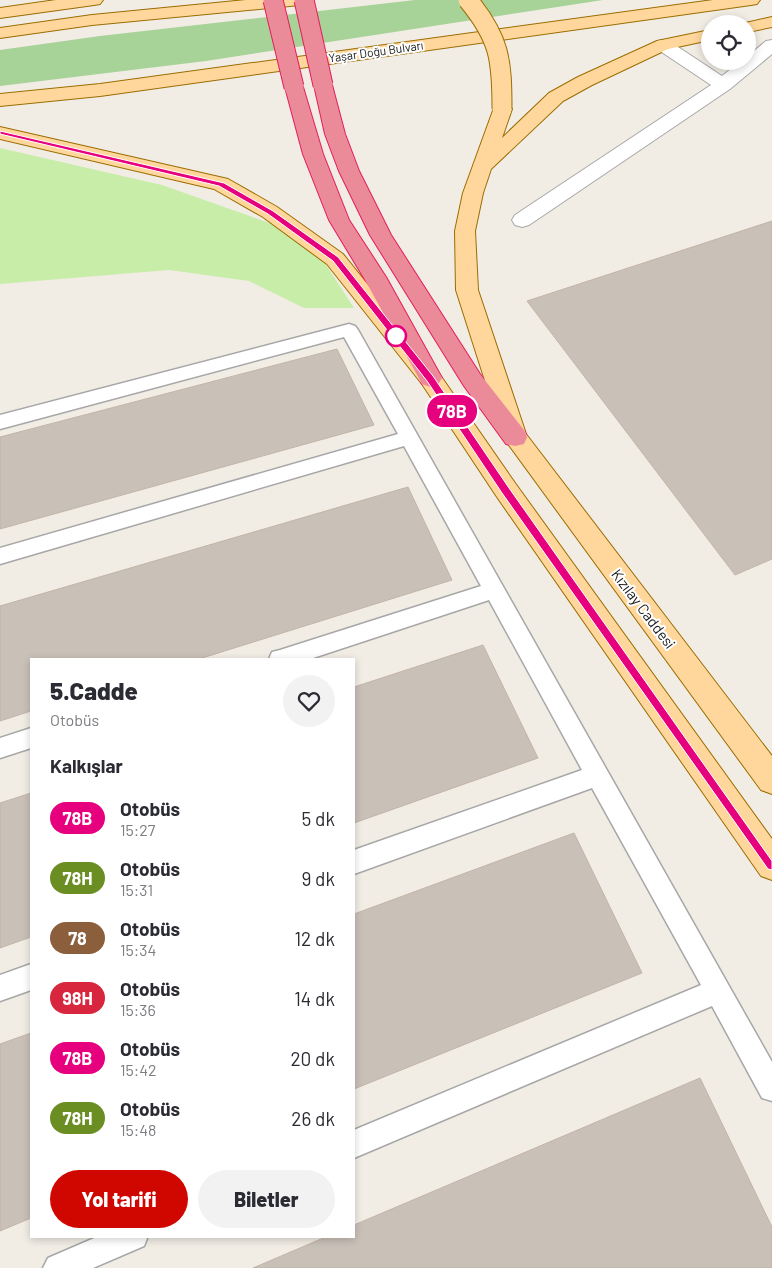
<!DOCTYPE html>
<html lang="tr">
<head>
<meta charset="utf-8">
<style>
	:root { --surface:#fff; --page:#f2f2f3; --text:#2b2b33; --muted:#7c7c81; --accent:#cf0700 }
	body { margin:0; font-family:Barlow,sans-serif; background:var(--page); color:var(--text); height:100vh; display:flex; flex-direction:column; font-size:19px; white-space:nowrap }
	* { box-sizing:border-box; margin:0 }
	p { font-size:16px; color:var(--muted) }
	.icon { flex:none; width:28px; height:28px; fill:none; stroke:currentColor; stroke-width:2; stroke-linecap:round; stroke-linejoin:round }
	.map { position:relative; flex:1; overflow:hidden }
	.sheet { position:absolute; left:30px; top:658px; width:325px; height:580px; display:flex; flex-direction:column; background:var(--surface); border-radius:0px; box-shadow:0 2px 8px #0003 }
	.sheet>* { flex:none }
	.badge { padding:0 10px; border-radius:16px; font-size:18px; line-height:32px }
	.tools { position:absolute; left:701px; top:15px; display:grid; gap:10px }
	.tools a { display:grid; place-items:center; width:55px; height:55px; border-radius:50%; background:var(--surface); box-shadow:0 2px 8px #0003; font-size:25px }
	.map>.badge { position:absolute; translate:-50% -50%; box-shadow:0 0 0 2px #fff }
	h2 { padding:0 20px; font-size:19px; line-height:45px }
	.round { display:grid; place-items:center; flex:none; width:52px; height:52px; border-radius:26px; background:var(--page) }
	.headline { display:flex; align-items:center; justify-content:space-between; height:85px; padding:0 20px }
	h1 { font-size:24px; font-weight:800; line-height:38px }
	.action { display:flex; gap:10px; margin-top:auto; padding:10px 20px }
	.action a { flex:1; height:58px; border-radius:30px; background:var(--accent); color:#fff; font-size:20px; font-weight:800; line-height:58px; text-align:center }
	.action a+a { background:var(--page); color:var(--text) }
	ul { padding:0; list-style:none }
	li { display:flex; align-items:center; gap:15px; height:60px; padding:0 20px }
	li div { flex:1 }
	li b { display:block; font-size:19px }
	li em { font-style:normal }
	li .badge { min-width:55px; font-weight:700; text-align:center }
	.map>svg:first-child { display:block }
	.grass { fill:#c8eda9 }
	.forest { fill:#a7d298 }
	.building { fill:#c9c0b8; stroke:#c3b4a7 }
	.lines { fill:none; stroke-linecap:round; stroke-linejoin:round }
	.lane-casing { stroke:#a7a7a7; stroke-width:3 }
	.street-casing { stroke:#a7a7a7; stroke-width:2 }
	.primary-casing { stroke:#9b6d00; stroke-width:2 }
	.highway-casing { stroke:#e41d5b; stroke-width:2 }
	.lane { fill:#fff; fill-rule:evenodd }
	.street { fill:#fff; fill-rule:evenodd }
	.primary { fill:#ffd79c; fill-rule:evenodd }
	.highway { fill:#eb8a99; fill-rule:evenodd }
	.primary-bridge-casing { stroke:#9b6d00; stroke-width:21; stroke-linecap:butt }
	.highway-bridge-casing { stroke:#e41d5b; stroke-width:21; stroke-linecap:butt }
	.primary-bridge { stroke:#ffd79c; stroke-width:19 }
	.highway-bridge { stroke:#eb8a99; stroke-width:19 }
	.line { fill:#e6007e; stroke:#fff }
	.stop-dot { fill:#fff; stroke:#e6007e; stroke-width:2.5 }
	.labels { text-anchor:middle; stroke-width:4; stroke-linejoin:round; paint-order:stroke }
	.far-street-label { font-size:12px; fill:#202020; stroke:#fff }
	.street-label { font-size:15px; fill:#202020; stroke:#fff }
</style>
</head>
<body>
<div class="map">
<svg width="772" height="1268" viewBox="0 0 772 1268">
	<rect width="100%" height="100%" fill="#f1ede5"/>
	<path class="grass" d="M 0,148 L 162,185 L 278,226 L 321,257 L 354,308 L 304,308 L 249,281 L 169,270 L 0,284 Z"/>
	<path class="forest" d="M 415,0 L 603,0 L 206,61 L 0,86 L 0,50 L 100,36 Z"/>
	<path class="building" d="M 772,221 L 772,559 L 735,575 L 527,301 Z
		M 337,349 L 374,425 L 0,529 L 0,437 Z
		M 408,487 L 452,580 L 199,659 L 31,659 L 31,711 L 0,721 L 0,606 Z
		M 483,645 L 538,758 L 354,823 L 354,687 Z
		M 31,793 L 31,937 L 0,948 L 0,803 Z
		M 574,833 L 642,973 L 354,1089 L 354,914 Z
		M 31,1033 L 31,1218 L 0,1231 L 0,1044 Z
		M 700,1078 L 772,1227 L 772,1268 L 253,1268 L 328,1236 L 354,1236 L 354,1225 Z"/>
	<g class="lines">
		<defs>
			<path id="lane" d="M 349,324 L 355,326 L 358,330 L 772,1062 L 772,1101 L 762,1098 L 712,1006 L 354,1158 L 354,1130 L 701,985 L 592,788 L 354,874 L 354,850 L 582,770 L 489,600 L 310,659 L 269,659 L 272,652 L 280,650 L 481,586 L 404,446 L 0,564 L 0,548 L 398,434 L 344,337 L 0,429 L 0,415 Z
				M 31,728 L 31,748 L 0,758 L 0,738 Z
				M 31,964 L 31,990 L 0,1001 L 0,975 Z
				M 99,1236 L 148,1236 L 144,1246 L 93,1268 L 43,1268 L 48,1258 Z"/>
			<path id="street" d="M 663,40 L 669,41 L 722,76 L 741,61 L 748,61 L 748,56 L 766,41 L 772,40 L 772,54 L 730,89 L 529,225 L 522,227 L 515,225 L 512,220 L 515,215 L 711,85 L 657,49 L 654,45 L 657,41 Z"/>
			<path id="primary" d="M 56,0 L 103,0 L 100,4 L 94,5 L 0,18 L 0,8 Z
				M 246,0 L 309,0 L 306,4 L 300,5 L 92,25 L 0,38 L 0,28 L 92,15 Z
				M 713,0 L 760,0 L 757,4 L 751,5 L 100,96 L 0,106 L 0,94 L 100,84 Z
				M 772,17 L 772,27 L 748,32 L 748,24 L 741,24 Z
				M 710,30 L 710,40 L 668,49 L 592,85 L 563,101 L 491,169 L 483,193 L 475,231 L 478,290 L 526,434 L 772,756 L 772,794 L 761,790 L 503,437 L 456,290 L 455,231 L 463,193 L 495,105 L 502,103 L 509,105 L 512,109 L 502,138 L 549,93 L 578,77 L 657,41 Z
				M 0,127 L 228,179 L 277,207 L 343,254 L 438,372 L 515,483 L 772,839 L 772,880 L 761,876 L 497,497 L 422,384 L 327,264 L 263,217 L 214,189 L 0,139 Z"/>
			<path id="highway" d="M 323,79 L 330,81 L 332,85 L 345,134 L 359,171 L 391,235 L 480,374 L 524,430 L 527,437 L 524,444 L 515,446 L 506,444 L 464,386 L 370,235 L 339,171 L 325,134 L 314,85 L 316,81 Z
				M 294,81 L 301,83 L 303,87 L 323,154 L 349,220 L 386,277 L 442,378 L 438,384 L 430,387 L 422,384 L 364,278 L 329,220 L 303,154 L 285,87 L 287,83 Z"/>
		</defs>
		<use href="#lane" class="lane-casing"/>
		<use href="#street" class="street-casing"/>
		<use href="#primary" class="primary-casing"/>
		<use href="#highway" class="highway-casing"/>
		<use href="#lane" class="lane"/>
		<use href="#street" class="street"/>
		<use href="#primary" class="primary"/>
		<use href="#highway" class="highway"/>
		<defs>
			<path id="primary-bridge" d="M 468,0 C 500,39 502,60 502,109"/>
			<path id="highway-bridge" d="M 273,0 L 294,87
				M 304,0 L 323,85"/>
		</defs>
		<use href="#primary-bridge" class="primary-bridge-casing"/>
		<use href="#highway-bridge" class="highway-bridge-casing"/>
		<use href="#primary-bridge" class="primary-bridge"/>
		<use href="#highway-bridge" class="highway-bridge"/>
	</g>
	<path class="line" d="M 0,131 L 224,183 L 273,211 L 338,257 L 433,376 L 509,488 L 772,861 L 772,870 L 768,869 L 502,493 L 427,381 L 333,261 L 268,214 L 219,186 L 0,134 Z"/>
	<circle class="stop-dot" cx="396" cy="336" r="10"/>
	<g class="labels">
		<g class="far-street-label">
			<text transform="translate(376 52) rotate(-8)" y="4">Yaşar Doğu Bulvarı</text>
		</g>
		<g class="street-label">
			<text transform="translate(643 609) rotate(53)" y="5">Kızılay Caddesi</text>
		</g>
	</g>
</svg>
<div class="tools">
<a><svg class="icon" aria-label="locate" viewBox="0 0 24 24"><circle cx="12" cy="12" r="6"/><path d="M12 2v4M12 18v4M2 12h4M18 12h4"/></svg></a>
</div>
<b class="badge" style="left:452px;top:411px;background:#e6007e;color:#fff">78B</b>
<section class="sheet">
<div class="headline"><div><h1>5.Cadde</h1><p>Otobüs</p></div><a class="round"><svg class="icon" aria-label="heart" viewBox="0 0 24 24"><path d="M12 20l-8-8c-3-5 5-10 8-4 3-6 11-1 8 4z"/></svg></a></div>
<h2>Kalkışlar</h2>
<ul>
<li><span class="badge" style="background:#e6007e;color:#fff">78B</span><div><b>Otobüs</b><p>15:27</p></div><em>5 dk</em></li>
<li><span class="badge" style="background:#6b8e23;color:#fff">78H</span><div><b>Otobüs</b><p>15:31</p></div><em>9 dk</em></li>
<li><span class="badge" style="background:#8b5e3c;color:#fff">78</span><div><b>Otobüs</b><p>15:34</p></div><em>12 dk</em></li>
<li><span class="badge" style="background:#d7263d;color:#fff">98H</span><div><b>Otobüs</b><p>15:36</p></div><em>14 dk</em></li>
<li><span class="badge" style="background:#e6007e;color:#fff">78B</span><div><b>Otobüs</b><p>15:42</p></div><em>20 dk</em></li>
<li><span class="badge" style="background:#6b8e23;color:#fff">78H</span><div><b>Otobüs</b><p>15:48</p></div><em>26 dk</em></li>
</ul>
<div class="action"><a>Yol tarifi</a><a>Biletler</a></div>
</section>
</div>
</body>
</html>
